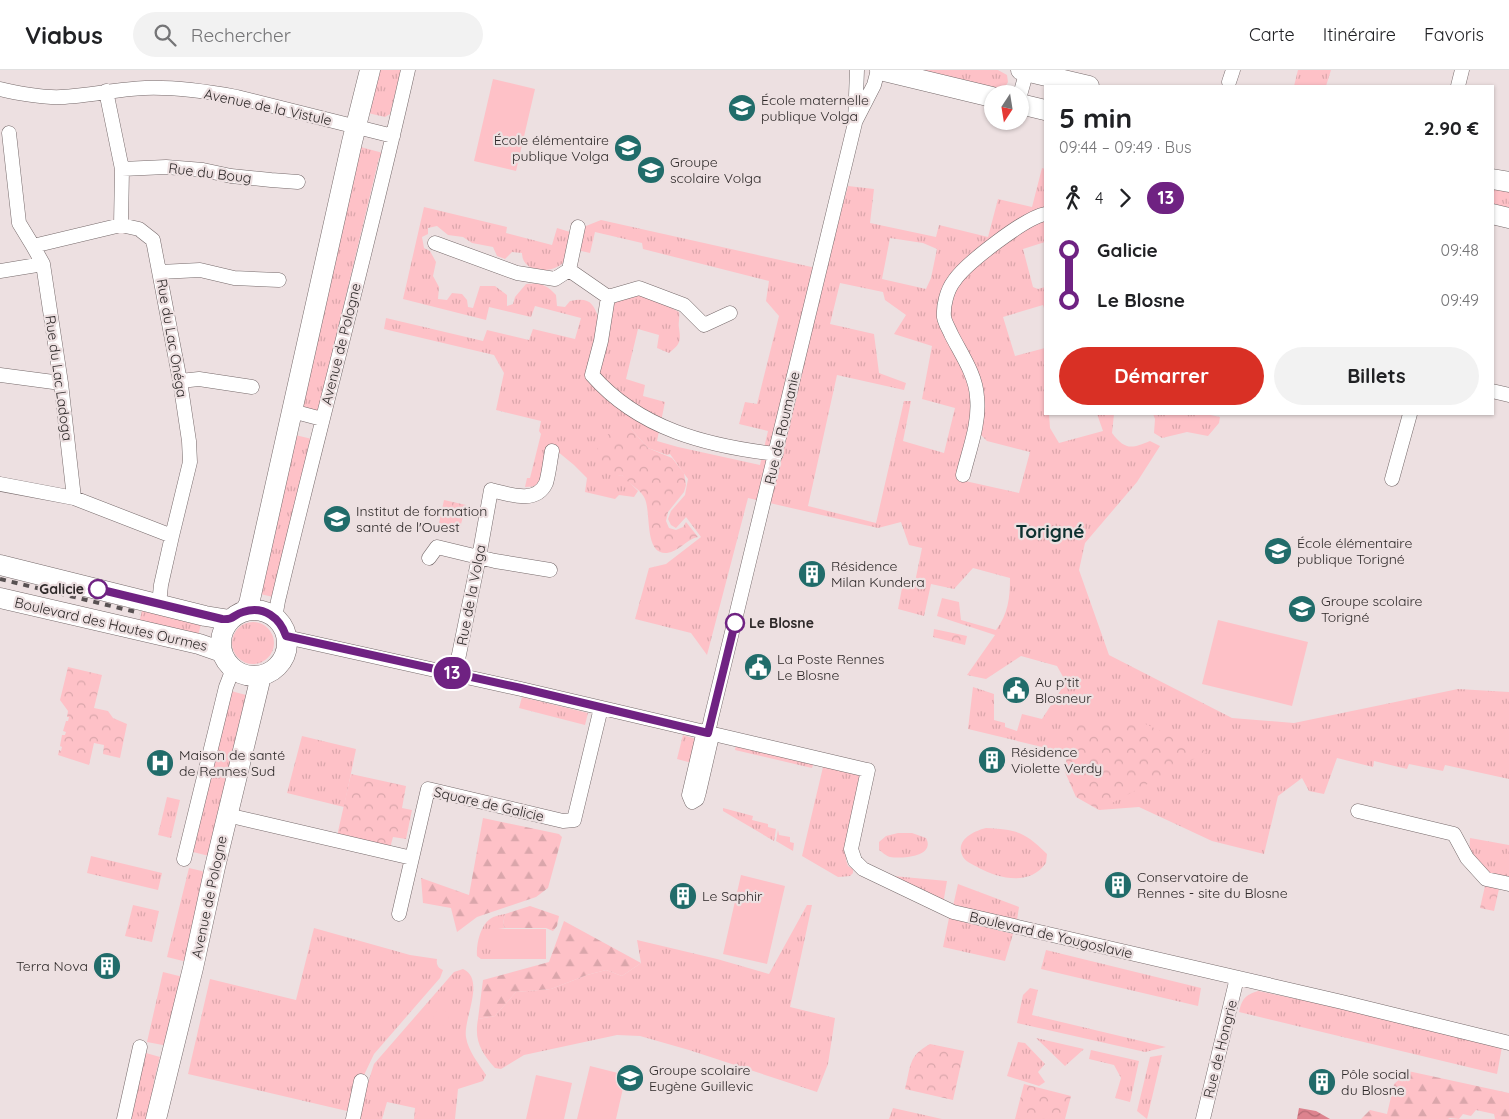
<!DOCTYPE html>
<html lang="fr">
<head>
<meta charset="utf-8">
<style>
	:root { --surface:#fff; --page:#f2f2f2; --text:#202124; --muted:#757577; --line:#e0e0e0; --accent:#d93025 }
	body { margin:0; font-family:Quicksand,sans-serif; background:var(--page); color:var(--text); height:100vh; display:flex; flex-direction:column; font-size:19px; white-space:nowrap }
	* { box-sizing:border-box; margin:0 }
	p { font-size:16px; color:var(--muted) }
	.icon { flex:none; width:28px; height:28px; fill:none; stroke:currentColor; stroke-width:2; stroke-linecap:round; stroke-linejoin:round }
	.map { position:relative; flex:1; overflow:hidden }
	.panel { position:absolute; left:1044px; top:15px; width:450px; height:330px; display:flex; flex-direction:column; background:var(--surface); border-radius:0px; box-shadow:0 1px 4px #0004 }
	.panel>* { flex:none }
	.badge { padding:0 10px; border-radius:16px; font-size:18px; line-height:32px }
	.needle { width:32px; rotate:192deg }
	.fabs { position:absolute; left:984px; top:15px; display:grid; gap:10px }
	.fabs a { display:grid; place-items:center; width:45px; height:45px; border-radius:50%; background:var(--surface); box-shadow:0 1px 4px #0004; font-size:25px }
	.map>.badge { position:absolute; translate:-50% -50%; box-shadow:0 0 0 2px #fff }
	.legs { display:flex; align-items:center; gap:8px; height:55px; padding:0 15px; font-size:16px }
	.legs p { margin-inline-start:auto }
	.overview { display:flex; align-items:center; justify-content:space-between; height:85px; padding:0 15px }
	h1 { font-size:28px; font-weight:700; line-height:38px }
	.cta { display:flex; gap:10px; margin-top:auto; padding:10px 15px }
	.cta a { flex:1; height:58px; border-radius:30px; background:var(--accent); color:#fff; font-size:20px; font-weight:700; line-height:58px; text-align:center }
	.cta a+a { background:var(--page); color:var(--text) }
	ul { padding:0 15px; list-style:none }
	li { display:flex; align-items:center; gap:18px; height:50px; font-size:19px }
	li i { display:grid; place-items:center; width:8px; height:100%; margin:0 6px; background:currentColor }
	li i::after { content:''; width:12px; height:12px; margin:-6px; border:4px solid; border-radius:50%; background:var(--surface) }
	li p { margin-inline-start:auto }
	li:first-child i { background:linear-gradient(#0000 50%,currentColor 0) }
	li:last-child i { background:linear-gradient(currentColor 50%,#0000 0) }
	header { display:flex; align-items:center; gap:30px; box-sizing:border-box; height:70px; padding:0 25px; background:var(--surface); border-bottom:1px solid var(--line) }
	header strong { font-size:24px }
	nav { display:flex; gap:28px; margin-inline-start:auto; font-size:18px }
	.search { width:350px; height:45px; background:var(--page); display:flex; align-items:center; gap:12px; box-sizing:border-box; padding:0 18px; border-radius:28px; color:var(--muted); font-size:19px }
	.map>svg:first-child { display:block }
	.grass { fill:url(#grass-tufts); fill-rule:evenodd }
	.forest { fill:url(#forest-firs) }
	.park { fill:url(#park-crowns) }
	.pitch { fill:#fec1c7 }
	.water { fill:url(#water-waves) }
	.lines { fill:none; stroke-linecap:round; stroke-linejoin:round }
	.street-casing { stroke:#766a6b; stroke-width:15 }
	.secondary-casing { stroke:#766a6b; stroke-width:21 }
	.street { stroke:#fff; stroke-width:14 }
	.secondary { stroke:#fff; stroke-width:20 }
	.rail { stroke:#585152; stroke-width:4; stroke-dasharray:6 6; stroke-linecap:butt }
	.line-1-casing { stroke:#fff; stroke-width:11 }
	.line-1 { stroke:#6f2282; stroke-width:8 }
	.stop-1-dot { fill:#fff; stroke:#6f2282; stroke-width:2.5 }
	.labels { text-anchor:middle; stroke-width:4.5; stroke-linejoin:round; paint-order:stroke }
	.poi-label { font-size:14px; fill:#2e2929; stroke:#ede0e1; text-anchor:start }
	.street-label { font-size:14px; fill:#2e2929; stroke:#ede0e1 }
	.stop-label { font-size:14px; font-weight:bold; fill:#2e2929; stroke:#ede0e1; text-anchor:end }
	.district-label { font-size:19px; font-weight:bold; fill:#0e3130; stroke:#ede0e1 }
</style>
</head>
<body>
<header>
<strong>Viabus</strong>
<div class="search"><svg class="icon" aria-label="search" viewBox="0 0 24 24"><circle cx="10" cy="10" r="6"/><path d="M15 15l6 6"/></svg>Rechercher</div>
<nav><a>Carte</a><a>Itinéraire</a><a>Favoris</a></nav>
</header>
<div class="map">
<svg width="1509" height="1049" viewBox="0 0 1509 1049">
	<defs>
		<pattern id="grass-tufts" width="24" height="20" patternUnits="userSpaceOnUse" patternTransform="scale(1.25)"><rect width="24" height="20" fill="#fec1c7"/><path d="M3 7l-1-3M5 7V3M7 7l1-3M15 17l-1-3M17 17v-4M19 17l1-3" fill="none" stroke="#daa6ab"/></pattern>
		<pattern id="forest-firs" width="22" height="20" patternUnits="userSpaceOnUse" patternTransform="scale(1.25)"><rect width="22" height="20" fill="#fec1c7"/><path d="M5 1l3.5 6h-7zM16 11l3.5 6h-7z" fill="#daa6ab"/></pattern>
		<pattern id="park-crowns" width="20" height="18" patternUnits="userSpaceOnUse" patternTransform="scale(1.25)"><rect width="20" height="18" fill="#fec1c7"/><path d="M2 6a3 3 0 1 1 6 0M12 15a3 3 0 1 1 6 0" fill="none" stroke="#daa6ab"/></pattern>
		<pattern id="water-waves" width="16" height="10" patternUnits="userSpaceOnUse" patternTransform="scale(1.25)"><rect width="16" height="10" fill="#dd838e"/><path d="M0 5q4-4 8 0t8 0" fill="none" stroke="#b46b74"/></pattern>
	</defs>
	<rect width="100%" height="100%" fill="#ede0e1"/>
	<path class="grass" d="M 379,0 L 401,0 L 390,44 L 385,47 L 368,43 Z
		M 908,0 L 998,0 L 1007,5 L 1008,12 L 1004,19 L 996,21 Z
		M 1298,0 L 1331,0 L 1326,16 L 1294,16 Z
		M 357,76 L 383,83 L 382,88 L 379,88 L 318,342 L 298,338 Z
		M 1042,98 L 1045,99 L 1045,172 L 1023,179 L 1033,217 L 1038,219 L 1045,217 L 1045,241 L 1043,235 L 1003,247 L 1015,286 L 1045,278 L 1045,344 L 1049,344 L 1050,358 L 1059,373 L 1103,361 L 1097,344 L 1114,344 L 1112,363 C 1125,380 1131,379 1150,371 L 1160,376 L 1137,412 L 1085,473 L 1079,500 L 1109,585 L 1232,648 L 1294,653 L 1458,619 L 1509,622 L 1509,709 L 1445,695 L 1443,701 L 1409,694 L 1407,699 L 1374,691 L 1373,697 L 1337,688 L 1324,724 L 1309,721 L 1302,708 L 1278,726 L 1264,784 L 1212,771 L 1139,737 L 1099,740 L 1100,691 L 968,659 L 973,617 L 994,624 L 994,650 L 1005,653 L 1005,657 L 1017,661 L 1022,644 L 1042,649 L 1066,612 L 1057,596 L 1021,586 L 986,609 L 967,605 L 995,565 L 937,546 L 942,528 L 959,532 L 961,550 L 996,560 C 1008,544 1010,528 1010,508 L 973,498 L 954,519 L 931,514 L 924,546 L 898,539 L 902,518 L 915,512 L 922,478 L 909,475 L 901,452 L 878,458 L 748,428 L 707,585 L 691,563 L 635,549 L 649,498 L 666,494 L 701,467 L 686,447 L 676,458 L 671,455 L 668,449 L 671,441 L 685,425 L 688,409 L 670,384 L 667,385 L 648,378 L 631,359 L 612,362 L 599,376 L 614,406 L 622,405 L 638,421 L 634,427 L 619,425 L 615,429 L 585,422 L 587,408 L 574,395 L 557,381 L 539,416 L 525,417 L 527,408 L 530,408 L 541,364 L 539,361 L 541,351 L 496,340 L 504,303 L 494,285 L 384,259 L 386,248 L 483,271 L 487,260 L 529,270 L 533,259 L 575,269 L 581,248 L 535,236 L 531,247 L 489,237 L 486,250 L 403,229 L 424,137 L 507,157 L 506,163 L 552,175 L 557,158 L 570,162 L 564,192 C 553,204 522,204 522,183 L 512,182 L 505,189 L 497,186 L 493,177 L 472,173 L 463,167 L 448,165 L 437,156 L 428,158 L 428,164 L 422,167 L 424,178 L 430,181 L 436,192 L 433,206 L 439,217 L 438,229 L 447,230 L 452,223 L 462,224 L 467,230 L 468,237 L 473,238 L 480,216 L 495,216 L 507,225 L 507,236 L 513,234 L 515,227 L 526,214 C 540,212 547,215 556,225 L 557,236 L 565,237 L 570,231 C 589,227 593,232 599,249 C 630,213 642,223 679,242 C 680,248 678,253 679,258 C 681,272 680,274 669,283 L 657,278 L 659,265 L 638,259 L 626,309 L 645,315 L 643,326 L 665,332 L 657,371 L 678,377 L 760,395 L 768,361 L 739,354 L 745,332 L 757,334 L 779,246 L 766,231 L 769,211 L 643,179 L 642,173 L 595,162 L 590,183 L 577,180 L 581,158 L 601,150 L 825,200 L 848,116 L 874,119 L 870,153 L 936,167 L 939,155 L 988,167 L 998,129 L 1032,137 ZM 890,168 L 923,173 L 937,179 L 931,208 L 926,219 L 882,209 ZM 840,213 L 883,222 L 885,230 L 906,245 L 894,264 L 932,276 L 922,329 L 955,338 L 944,383 L 903,371 L 911,331 L 904,331 L 876,453 L 808,436 L 837,305 L 904,320 L 906,313 L 879,303 L 874,264 L 830,254 ZM 981,365 L 987,371 L 1030,382 L 1019,423 L 956,409 L 966,367 Z
		M 1492,117 L 1509,121 L 1509,142 L 1493,138 Z
		M 1153,344 L 1206,344 L 1220,347 L 1219,353 L 1208,366 L 1187,362 L 1162,368 L 1154,363 L 1155,349 Z
		M 291,364 L 312,369 L 273,527 L 256,523 Z
		M 143,536 L 202,550 L 197,570 L 138,557 Z
		M232 573a21 21 0 1 1 42 0a21 21 0 1 1-42 0Z
		M 231,621 L 246,625 L 234,675 L 213,787 L 193,782 Z
		M 522,627 L 588,643 L 585,655 L 519,638 Z
		M 683,665 L 696,669 L 692,693 L 677,689 Z
		M 302,666 L 356,679 L 344,737 L 287,723 Z
		M 736,674 L 814,692 L 812,698 L 735,680 Z
		M 823,697 L 857,703 L 864,711 L 846,790 L 848,796 L 853,799 L 853,803 L 850,806 L 838,807 L 802,786 Z
		M 167,727 L 180,730 L 171,768 L 158,765 Z
		M 723,738 L 753,746 L 752,750 L 768,754 L 768,757 L 776,759 L 774,771 L 723,741 Z
		M 986,758 C 1017,760 1024,761 1047,784 L 1046,793 C 1030,816 1000,809 979,798 C 974,795 966,792 963,787 C 954,770 974,761 986,758 Z
		M 778,760 L 779,765 L 790,767 L 790,772 L 794,773 L 793,781 L 776,771 Z
		M 898,763 L 912,763 L 926,768 C 936,787 901,789 890,787 C 886,786 882,782 879,780 L 879,772 L 886,766 Z
		M 1470,768 L 1509,775 L 1509,810 L 1487,804 L 1469,785 Z
		M 91,786 L 162,803 L 158,820 L 87,803 Z
		M 189,798 L 202,801 L 207,807 L 187,892 L 167,887 Z
		M 893,806 L 947,811 L 943,834 Z
		M 958,814 L 1019,837 L 1017,850 L 953,836 Z
		M 133,835 L 159,841 L 152,872 L 125,866 Z
		M 807,835 L 812,835 L 790,937 L 835,948 L 828,994 L 817,1022 L 689,980 L 640,966 L 617,965 L 524,985 L 501,999 L 495,998 C 481,982 474,971 478,949 L 495,946 L 516,922 L 551,919 L 587,905 L 606,900 L 622,906 L 641,893 L 637,870 L 717,889 L 769,904 Z
		M 505,844 L 503,854 L 505,858 L 491,860 L 491,889 L 481,889 L 477,886 C 476,875 480,856 490,849 C 494,846 500,845 505,844 Z
		M 949,848 L 1013,864 L 1005,891 L 943,877 Z
		M 314,858 L 410,885 L 437,889 C 436,895 438,898 443,900 L 440,908 L 374,984 L 347,1041 L 188,1004 L 210,909 L 296,930 Z
		M 1046,880 L 1201,918 L 1198,936 L 1041,899 Z
		M 463,899 C 486,909 463,949 466,967 C 468,981 479,994 486,1005 L 483,1011 L 458,1019 L 455,1049 L 414,1049 L 415,1038 L 387,1032 L 382,1049 L 362,1049 L 357,1047 L 374,994 L 454,902 Z
		M 163,902 L 183,907 L 168,976 L 147,972 Z
		M 1030,918 L 1038,920 L 1032,945 L 1166,977 L 1145,982 L 1017,953 L 1023,925 Z
		M 1258,921 L 1312,932 L 1502,977 L 1497,1004 L 1239,942 C 1242,929 1245,925 1258,921 Z
		M 1036,968 L 1084,979 L 1065,996 Z
		M 1018,972 L 1025,973 L 1045,994 L 1038,1002 L 1045,1012 L 1039,1016 L 1007,1006 Z
		M 1091,980 L 1139,991 L 1130,1032 L 1115,1028 L 1121,1008 L 1114,995 L 1089,989 Z
		M 146,983 L 160,987 L 154,1011 L 150,1049 L 129,1049 Z
		M 1162,985 L 1147,1049 L 1137,1041 L 1150,987 Z
		M 893,1038 L 942,1049 L 889,1049 Z"/>
	<path class="forest" d="M 483,748 L 559,764 L 562,767 L 548,818 L 536,827 L 477,847 L 457,862 L 451,838 L 423,833 L 421,808 L 469,825 Z
		M 530,836 L 559,846 L 557,856 L 553,861 L 546,858 L 505,858 L 503,854 L 505,844 Z
		M 564,851 L 641,893 L 622,906 L 606,900 L 587,905 L 551,919 L 516,922 L 495,946 L 478,949 L 483,910 L 549,892 Z
		M 1408,1001 L 1509,1023 L 1509,1049 L 1495,1049 L 1494,1044 L 1476,1040 L 1471,1046 L 1463,1044 L 1459,1049 L 1450,1048 L 1448,1049 L 1361,1049 L 1370,1040 L 1387,1044 L 1394,1014 Z"/>
	<path class="park" d="M 620,358 L 631,359 L 648,378 L 672,388 L 684,403 L 686,415 L 684,422 L 668,442 L 666,451 L 669,458 L 676,460 L 683,457 L 686,452 L 698,467 C 686,469 679,482 667,483 C 643,485 652,440 644,427 C 639,418 628,414 622,405 L 613,407 L 596,394 C 593,378 605,363 620,358 Z
		M 444,430 L 466,435 L 460,458 L 439,453 Z
		M 934,559 L 967,566 L 965,575 L 933,567 Z
		M 68,597 L 102,605 L 94,638 L 108,641 L 113,648 L 127,654 L 120,688 L 103,684 L 104,675 L 94,673 L 89,695 L 58,685 L 59,680 L 61,681 L 62,677 L 60,676 L 62,665 L 65,665 L 66,662 L 63,661 L 66,651 L 68,651 L 69,647 L 67,647 L 68,641 L 60,630 Z
		M 1070,652 L 1141,652 L 1207,682 L 1099,740 L 1076,727 L 1065,702 Z
		M 351,704 L 406,716 L 402,738 L 412,740 L 406,769 L 393,767 L 390,778 L 337,766 Z
		M 1485,816 L 1499,819 L 1494,841 L 1480,838 Z
		M 930,974 L 964,981 L 953,1030 L 905,1019 C 911,996 908,986 930,974 Z
		M 1024,1014 L 1071,1026 L 1065,1049 L 1015,1049 Z"/>
	<path class="pitch" d="M 493,9 L 535,19 L 516,101 L 474,91 Z
		M 1218,550 L 1308,572 L 1292,636 L 1202,614 Z
		M 741,805 L 785,816 L 767,894 L 723,884 Z
		M 491,859 L 546,859 L 546,889 L 491,889 Z
		M433 948a8 8 0 1 1 16 0a8 8 0 1 1-16 0Z
		M 590,996 L 626,1005 L 616,1049 L 577,1049 Z
		M 536,1005 L 572,1013 L 564,1049 L 526,1049 Z"/>
	<path class="water" d="M 1299,1038 L 1316,1041 L 1330,1049 L 1297,1049 Z"/>
	<g class="lines">
		<defs>
			<path id="street" d="M 1229,12 L 1233,0
				M 1458,16 L 1462,0
				M 0,19 C 15,23 46,28 61,27 C 89,26 117,19 145,18 C 172,17 210,22 237,27 L 393,66
				M 106,21 L 122,99 L 121,155 L 139,159 L 153,170 L 180,311 L 189,371 L 190,392 L 172,466 L 161,515 L 159,534
				M 1020,25 L 1027,0
				M 855,52 L 874,15 L 878,0
				M 9,63 L 19,153 L 33,176
				M 122,99 L 166,97 L 203,100 L 231,106 L 271,110 L 298,112
				M 121,155 L 33,176 L 43,194 L 61,313 L 74,428 L 172,466
				M 435,173 L 517,203 L 555,209 L 569,200
				M 569,200 L 608,227
				M 569,200 L 578,157
				M 0,201 L 43,194
				M 160,202 L 200,200 L 234,208 L 279,210
				M 608,227 L 601,271 L 592,305 C 639,359 707,376 776,384
				M 608,227 L 639,218 L 684,235 L 704,255 L 730,243
				M 0,305 L 61,313
				M 180,311 L 199,309 L 252,317
				M 1492,321 L 1509,325
				M 292,341 L 322,349
				M 963,405 C 969,380 980,353 977,327 C 976,305 961,284 951,264 C 949,259 945,253 944,247 C 943,236 947,220 954,211 C 966,193 1025,148 1045,144
				M 1392,409 L 1410,344
				M 0,414 L 74,428
				M 429,488 L 437,477 L 495,491 L 550,500
				M 275,548 L 278,531 C 320,354 368,178 408,0
				M 286,567 L 521,619 L 867,700 L 868,700 L 851,779 L 855,791 L 863,799 L 953,842 L 1342,932 L 1509,973
				M 455,604 L 479,487 L 491,420 C 508,424 536,435 546,413 C 549,403 550,391 552,381
				M 708,663 L 702,669 L 689,725 L 692,732 L 697,729 L 699,722 L 711,670 L 708,663 L 711,649 L 855,53 L 857,0
				M 1358,741 L 1454,764 L 1467,788 L 1486,809 L 1509,814
				M 227,745 L 412,788
				M 184,789 L 226,617 L 231,604 L 229,595
				M 399,844 L 428,719 L 563,751 L 574,750 L 601,638
				M 124,1049 L 140,977
				M 353,1049 L 361,1011
				M 1203,1049 L 1237,908"/>
			<path id="secondary" d="M 880,0 L 992,27
				M 1021,0 L 1089,16
				M 1020,34 L 1045,40
				M 1492,109 L 1509,112
				M 1492,144 L 1509,148
				M 0,495 L 205,546 L 230,550
				M 0,528 L 199,574 L 222,582
				M221 573a33 33 0 1 1 66 0a33 33 0 1 1-66 0Z
				M 245,541 L 249,534 L 352,72 L 370,0
				M 156,1049 L 193,898 L 215,797 L 261,606"/>
		</defs>
		<use href="#street" class="street-casing"/>
		<use href="#secondary" class="secondary-casing"/>
		<use href="#street" class="street"/>
		<use href="#secondary" class="secondary"/>
		<path class="rail" d="M 0,509 L 140,543"/>
	</g>
	<g class="lines">
		<defs>
			<path id="line-1" d="M 98,519 L 222,549 C 234,550 233,545 243,542 C 264,535 280,548 286,566 L 521,618 L 708,663 L 735,553"/>
		</defs>
		<use href="#line-1" class="line-1-casing"/>
		<use href="#line-1" class="line-1"/>
	</g>
	<defs>
		<symbol id="school-disc" viewBox="-11 -11 22 22"><circle r="9.5" fill="#216c6a" stroke="#ede0e1"/><path d="M0-5L7-2L0 1L-7-2ZM-4 1L0 2.5L4 1V4Q0 6-4 4Z" fill="#fff"/></symbol>
		<symbol id="university-disc" viewBox="-11 -11 22 22"><circle r="9.5" fill="#216c6a" stroke="#ede0e1"/><path d="M0-5L7-2L0 1L-7-2ZM-4 1L0 2.5L4 1V4Q0 6-4 4Z" fill="#fff"/></symbol>
		<symbol id="building-disc" viewBox="-11 -11 22 22"><circle r="9.5" fill="#216c6a" stroke="#ede0e1"/><path d="M-4-6H4V6H1V3H-1V6H-4ZM-2.5-4.3h1.7v1.8h-1.7ZM.8-4.3h1.7v1.8H.8ZM-2.5-1h1.7V.8h-1.7ZM.8-1h1.7V.8H.8Z" fill="#fff"/></symbol>
		<symbol id="civic-disc" viewBox="-11 -11 22 22"><circle r="9.5" fill="#216c6a" stroke="#ede0e1"/><path d="M-.6-6.5H3V-4.5H.6V-3L4-1V1h2V6H-6V1h2V-1L-.6-3ZM-1.2 2.5V6h2.4V2.5Z" fill="#fff"/></symbol>
		<symbol id="hospital-disc" viewBox="-11 -11 22 22"><circle r="9.5" fill="#216c6a" stroke="#ede0e1"/><path d="M-5-5h3v3.5h4V-5h3V5h-3V1.5h-4V5h-3Z" fill="#fff"/></symbol>
	</defs>
	<g fill-rule="evenodd">
		<use href="#school-disc" x="726" y="22" width="32" height="32"/>
		<use href="#school-disc" x="612" y="62" width="32" height="32"/>
		<use href="#school-disc" x="635" y="84" width="32" height="32"/>
		<use href="#university-disc" x="321" y="433" width="32" height="32"/>
		<use href="#school-disc" x="1262" y="465" width="32" height="32"/>
		<use href="#building-disc" x="796" y="488" width="32" height="32"/>
		<use href="#school-disc" x="1286" y="523" width="32" height="32"/>
		<use href="#civic-disc" x="742" y="581" width="32" height="32"/>
		<use href="#civic-disc" x="1000" y="604" width="32" height="32"/>
		<use href="#building-disc" x="976" y="674" width="32" height="32"/>
		<use href="#hospital-disc" x="144" y="677" width="32" height="32"/>
		<use href="#building-disc" x="1102" y="799" width="32" height="32"/>
		<use href="#building-disc" x="667" y="810" width="32" height="32"/>
		<use href="#building-disc" x="91" y="880" width="32" height="32"/>
		<use href="#school-disc" x="614" y="992" width="32" height="32"/>
		<use href="#building-disc" x="1306" y="996" width="32" height="32"/>
	</g>
	<g class="stop-1-dot">
		<circle cx="98" cy="519" r="9"/>
		<circle cx="735" cy="553" r="9"/>
	</g>
	<g class="labels">
		<g class="poi-label">
			<text x="761" y="35">École maternelle<tspan x="761" dy="16">publique Volga</tspan></text>
			<text x="609" y="75" text-anchor="end">École élémentaire<tspan x="609" dy="16">publique Volga</tspan></text>
			<text x="670" y="97">Groupe<tspan x="670" dy="16">scolaire Volga</tspan></text>
			<text x="356" y="446">Institut de formation<tspan x="356" dy="16">santé de l'Ouest</tspan></text>
			<text x="1297" y="478">École élémentaire<tspan x="1297" dy="16">publique Torigné</tspan></text>
			<text x="831" y="501">Résidence<tspan x="831" dy="16">Milan Kundera</tspan></text>
			<text x="1321" y="536">Groupe scolaire<tspan x="1321" dy="16">Torigné</tspan></text>
			<text x="777" y="594">La Poste Rennes<tspan x="777" dy="16">Le Blosne</tspan></text>
			<text x="1035" y="617">Au p’tit<tspan x="1035" dy="16">Blosneur</tspan></text>
			<text x="1011" y="687">Résidence<tspan x="1011" dy="16">Violette Verdy</tspan></text>
			<text x="179" y="690">Maison de santé<tspan x="179" dy="16">de Rennes Sud</tspan></text>
			<text x="1137" y="812">Conservatoire de<tspan x="1137" dy="16">Rennes - site du Blosne</tspan></text>
			<text x="702" y="831">Le Saphir</text>
			<text x="88" y="901" text-anchor="end">Terra Nova</text>
			<text x="649" y="1005">Groupe scolaire<tspan x="649" dy="16">Eugène Guillevic</tspan></text>
			<text x="1341" y="1009">Pôle social<tspan x="1341" dy="16">du Blosne</tspan></text>
		</g>
		<g class="street-label">
			<text transform="translate(268 37) rotate(12)" y="5">Avenue de la Vistule</text>
			<text transform="translate(210 103) rotate(7)" y="5">Rue du Boug</text>
			<text transform="translate(172 268) rotate(80)" y="5">Rue du Lac Onéga</text>
			<text transform="translate(341 274) rotate(-76)" y="5">Avenue de Pologne</text>
			<text transform="translate(59 308) rotate(82)" y="5">Rue du Lac Ladoga</text>
			<text transform="translate(782 358) rotate(-77)" y="5">Rue de Roumanie</text>
			<text transform="translate(471 525) rotate(-79)" y="5">Rue de la Volga</text>
			<text transform="translate(111 554) rotate(13)" y="5">Boulevard des Hautes Ourmes</text>
			<text transform="translate(489 734) rotate(13)" y="5">Square de Galicie</text>
			<text transform="translate(209 827) rotate(-78)" y="5">Avenue de Pologne</text>
			<text transform="translate(1051 865) rotate(13)" y="5">Boulevard de Yougoslavie</text>
			<text transform="translate(1220 979) rotate(-76)" y="5">Rue de Hongrie</text>
		</g>
		<g class="stop-label">
			<text x="84" y="524">Galicie</text>
			<text x="749" y="558" text-anchor="start">Le Blosne</text>
		</g>
		<g class="district-label">
			<text x="1050" y="468">Torigné</text>
		</g>
	</g>
</svg>
<div class="fabs">
<a><svg class="needle" viewBox="-14 -14 28 28"><path d="M0-13l5 13h-10z" fill="#e53935"/><path d="M0 13l5-13h-10z" fill="#757577"/></svg></a>
</div>
<b class="badge" style="left:452px;top:603px;background:#6f2282;color:#fff">13</b>
<section class="panel">
<div class="overview"><div><h1>5 min</h1><p>09:44 – 09:49 · Bus</p></div><b>2.90 €</b></div>
<div class="legs"><svg class="icon" aria-label="walk" viewBox="0 0 24 24"><circle cx="13" cy="4" r="2"/><path d="M13 8l-2 6 4 7M11 14l-3 7M7 12l3-4h3l4 4"/></svg>4<svg class="icon" aria-label="forward" viewBox="0 0 24 24"><path d="M9 5l7 7-7 7"/></svg><b class="badge" style="background:#6f2282;color:#fff">13</b></div>
<ul>
<li><i style="color:#6f2282"></i><b>Galicie</b><p>09:48</p></li>
<li><i style="color:#6f2282"></i><b>Le Blosne</b><p>09:49</p></li>
</ul>
<div class="cta"><a>Démarrer</a><a>Billets</a></div>
</section>
</div>
</body>
</html>
